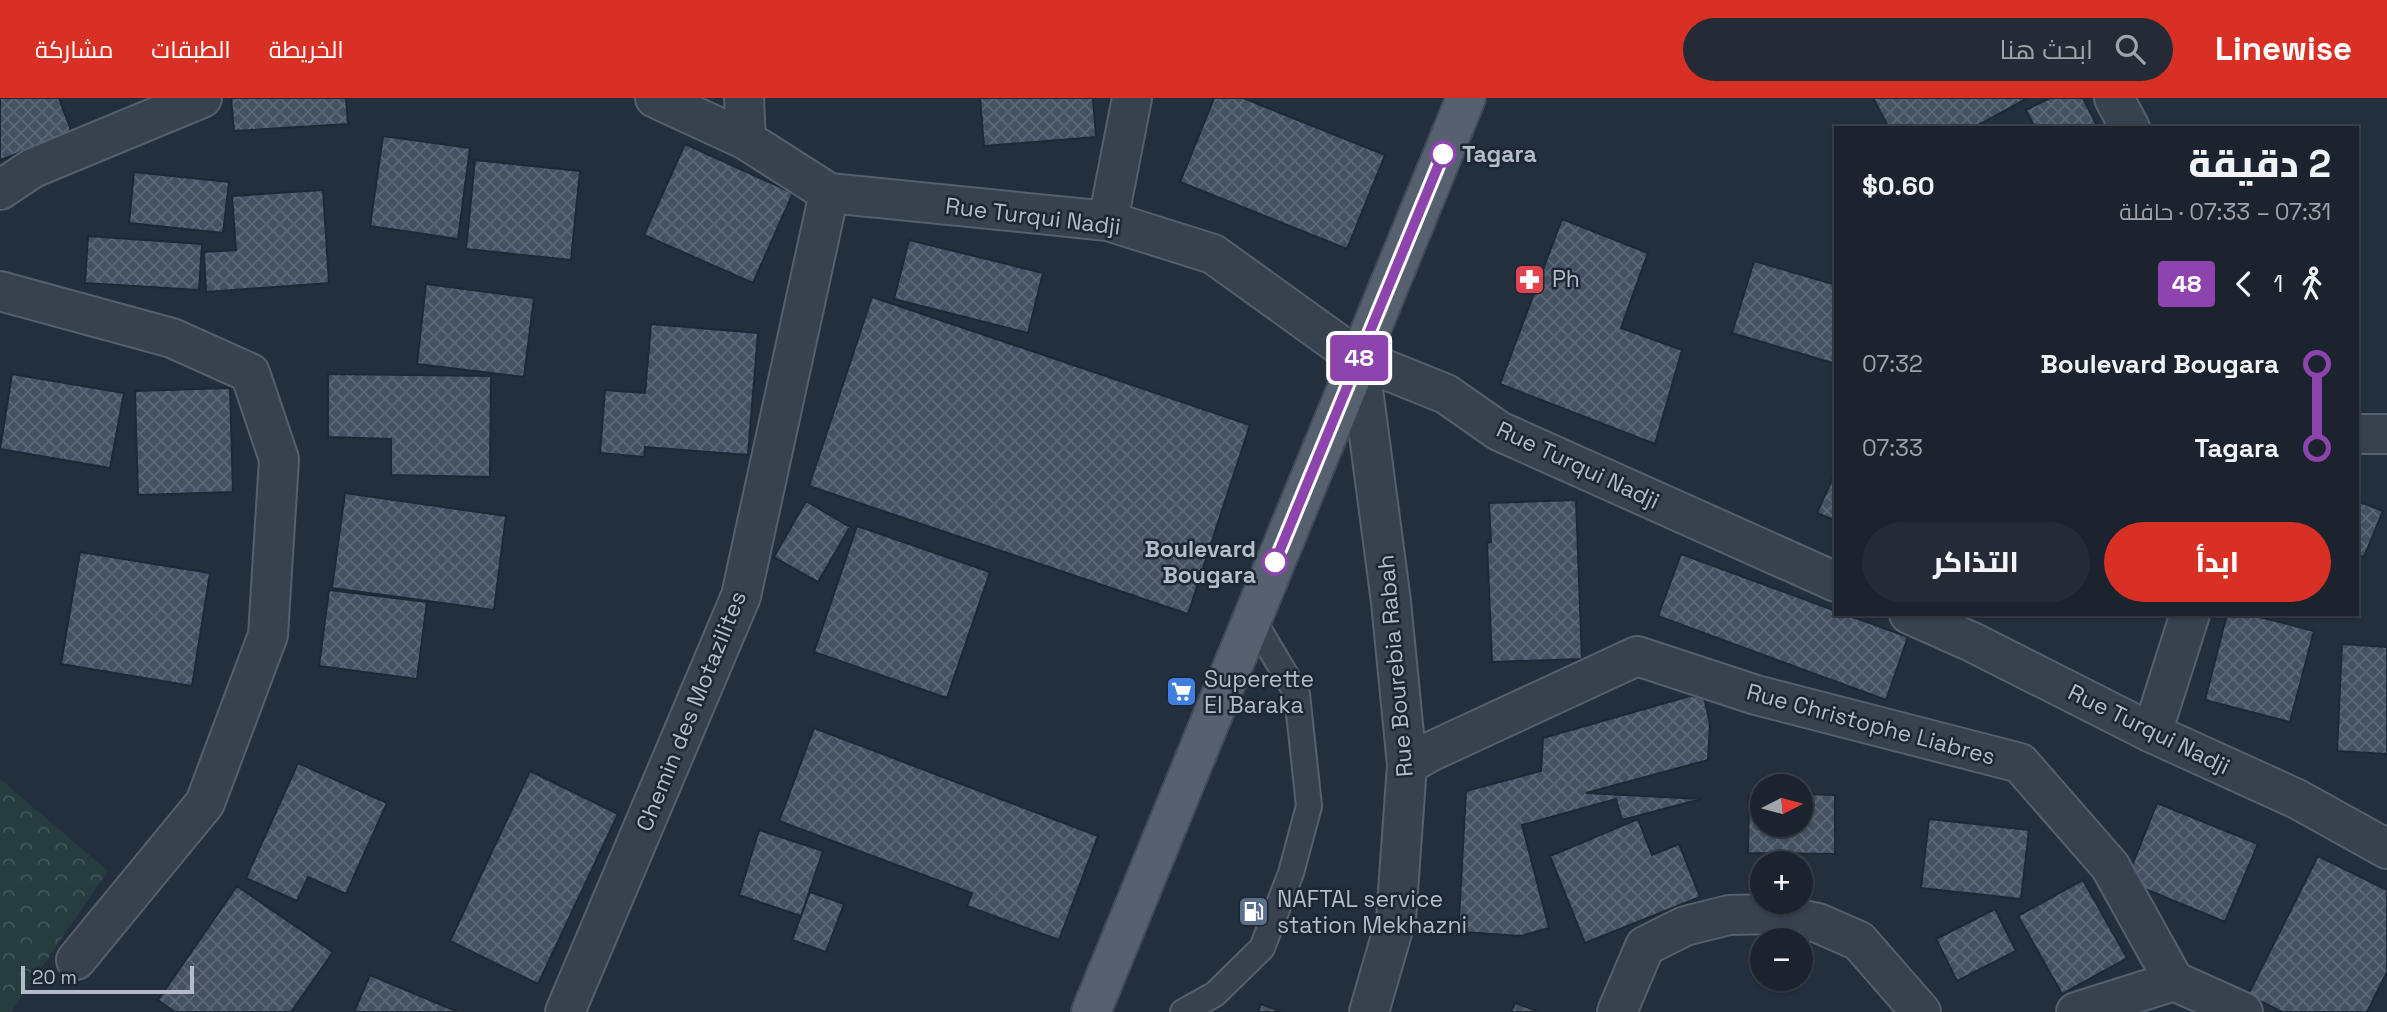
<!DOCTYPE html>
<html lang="ar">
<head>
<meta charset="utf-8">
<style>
	:root { --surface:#1b232e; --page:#242b36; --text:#f1f3f6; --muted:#a0a4aa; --line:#39404a; --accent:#d93025 }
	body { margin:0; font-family:"Space Grotesk",Cairo,sans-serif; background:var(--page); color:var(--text); direction:rtl; height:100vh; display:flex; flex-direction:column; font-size:26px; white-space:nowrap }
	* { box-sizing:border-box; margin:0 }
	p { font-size:23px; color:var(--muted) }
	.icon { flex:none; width:38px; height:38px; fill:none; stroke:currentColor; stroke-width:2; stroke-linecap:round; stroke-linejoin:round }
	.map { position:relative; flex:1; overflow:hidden; direction:ltr }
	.side { position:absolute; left:1834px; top:28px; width:525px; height:490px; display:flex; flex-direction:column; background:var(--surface); border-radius:0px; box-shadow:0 2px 5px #0004,0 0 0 2px var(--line); direction:rtl }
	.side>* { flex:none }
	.badge { padding:0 14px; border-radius:5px; font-size:24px; line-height:46px }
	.needle { width:46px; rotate:84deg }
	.fabs { position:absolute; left:1750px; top:676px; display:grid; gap:14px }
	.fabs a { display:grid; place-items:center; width:63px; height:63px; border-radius:50%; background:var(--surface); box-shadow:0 2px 5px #0004,0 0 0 2px var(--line); font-size:35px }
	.scale { position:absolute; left:21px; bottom:18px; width:173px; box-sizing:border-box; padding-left:7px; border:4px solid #b4bcc9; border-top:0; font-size:19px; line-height:24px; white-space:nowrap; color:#b4bcc9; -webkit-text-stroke:5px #1d2633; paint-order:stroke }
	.map>.badge { position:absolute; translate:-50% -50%; box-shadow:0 0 0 4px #fff }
	.legs { display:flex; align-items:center; gap:10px; height:77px; padding:0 28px; font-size:23px }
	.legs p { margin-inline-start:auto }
	.summary { display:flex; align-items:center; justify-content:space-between; height:119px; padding:0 28px }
	h1 { font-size:38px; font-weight:800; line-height:52px }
	.primary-button { display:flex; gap:14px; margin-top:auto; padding:14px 28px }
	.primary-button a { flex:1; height:80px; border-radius:42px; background:var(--accent); color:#fff; font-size:28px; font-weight:800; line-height:80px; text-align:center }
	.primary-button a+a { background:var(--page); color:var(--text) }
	ul { padding:0 28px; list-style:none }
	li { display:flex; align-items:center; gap:24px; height:84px; font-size:26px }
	li i { display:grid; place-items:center; width:10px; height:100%; margin:0 9px; background:currentColor }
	li i::after { content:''; width:18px; height:18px; margin:-9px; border:5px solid; border-radius:50%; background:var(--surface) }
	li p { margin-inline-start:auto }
	li:first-child i { background:linear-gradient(#0000 50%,currentColor 0) }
	li:last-child i { background:linear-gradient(currentColor 50%,#0000 0) }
	header { display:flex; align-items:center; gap:42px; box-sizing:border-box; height:98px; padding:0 35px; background:var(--accent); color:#fff }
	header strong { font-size:33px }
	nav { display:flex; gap:38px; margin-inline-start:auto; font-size:24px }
	.search { width:490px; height:63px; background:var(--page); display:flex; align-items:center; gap:18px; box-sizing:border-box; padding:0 24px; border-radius:38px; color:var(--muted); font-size:26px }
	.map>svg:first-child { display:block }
	.park { fill:url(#park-crowns) }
	.building { fill:url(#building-cross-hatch); stroke:#1f2835; stroke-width:2 }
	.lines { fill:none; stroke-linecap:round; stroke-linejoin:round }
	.service-casing { stroke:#565f6c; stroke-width:28 }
	.minor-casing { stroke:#565f6c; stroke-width:42 }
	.tertiary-casing { stroke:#565f6c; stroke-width:42 }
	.primary-casing { stroke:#414a57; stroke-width:42 }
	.service { stroke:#38414e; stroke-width:24 }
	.minor { stroke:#38414e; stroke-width:38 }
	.tertiary { stroke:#38414e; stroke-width:38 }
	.primary { stroke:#56606e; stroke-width:38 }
	.line-1-casing { stroke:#fff; stroke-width:16 }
	.line-1 { stroke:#8e44ad; stroke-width:10 }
	.stop-1-dot { fill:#fff; stroke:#8e44ad; stroke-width:3.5 }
	.labels { text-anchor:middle; stroke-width:5; stroke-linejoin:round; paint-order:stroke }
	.stop-label { font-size:23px; font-weight:bold; fill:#b4bcc9; stroke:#1d2633; text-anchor:start }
	.street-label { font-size:23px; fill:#b4bcc9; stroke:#1d2633 }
	.poi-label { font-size:23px; fill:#b4bcc9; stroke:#1d2633; text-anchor:start }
</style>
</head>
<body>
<header>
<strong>Linewise</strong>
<div class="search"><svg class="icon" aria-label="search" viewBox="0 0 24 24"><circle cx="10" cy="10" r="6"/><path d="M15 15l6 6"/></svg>ابحث هنا</div>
<nav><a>الخريطة</a><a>الطبقات</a><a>مشاركة</a></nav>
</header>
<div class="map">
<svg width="2387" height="914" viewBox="0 0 2387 914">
	<defs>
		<pattern id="park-crowns" width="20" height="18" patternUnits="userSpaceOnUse" patternTransform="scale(1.75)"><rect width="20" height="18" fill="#263c3f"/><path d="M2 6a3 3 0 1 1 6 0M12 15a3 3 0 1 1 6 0" fill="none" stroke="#435659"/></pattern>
		<pattern id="building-cross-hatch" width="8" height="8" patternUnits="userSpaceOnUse" patternTransform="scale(1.75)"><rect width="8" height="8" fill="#455162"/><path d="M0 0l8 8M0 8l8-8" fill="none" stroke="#5d6877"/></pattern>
	</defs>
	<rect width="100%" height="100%" fill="#242f3e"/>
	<path class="park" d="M 0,681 L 108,773 L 11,914 L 0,914 Z"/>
	<path class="building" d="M 0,0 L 59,0 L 72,35 L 0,62 Z
		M 231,0 L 346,0 L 348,26 L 234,33 Z
		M 980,0 L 1093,0 L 1096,39 L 984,48 Z
		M 1214,0 L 1243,0 L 1385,57 L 1347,151 L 1180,84 Z
		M 1873,0 L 2028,0 L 1973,30 L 1889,30 Z
		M 2050,0 L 2083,0 L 2096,26 L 2089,30 L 2035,30 L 2026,12 Z
		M 383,38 L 470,50 L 458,141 L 370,128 Z
		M 685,46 L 793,95 L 753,185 L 644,137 Z
		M 475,62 L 580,73 L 571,162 L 466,151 Z
		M 134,74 L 229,84 L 223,135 L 129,125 Z
		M 323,92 L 329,185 L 206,194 L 204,154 L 236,152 L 232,98 Z
		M 1562,121 L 1648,155 L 1621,230 L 1682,252 L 1655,346 L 1500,286 Z
		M 88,138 L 202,146 L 199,192 L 85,185 Z
		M 909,142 L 1043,175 L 1028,235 L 894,201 Z
		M 1754,163 L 1836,187 L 1836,266 L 1732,235 Z
		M 426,186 L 534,200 L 524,279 L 417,266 Z
		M 872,199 L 1250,327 L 1188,516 L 809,388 Z
		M 651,226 L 758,235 L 748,357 L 645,349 L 644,359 L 600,355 L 605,292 L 645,295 Z
		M 12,276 L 124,295 L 110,370 L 0,351 Z
		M 328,276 L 491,278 L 490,379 L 391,377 L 391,341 L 328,339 Z
		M 230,290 L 233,394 L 138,397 L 135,293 Z
		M 1836,373 L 1836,423 L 1817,415 Z
		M 345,395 L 506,418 L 494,512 L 332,490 Z
		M 1576,402 L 1582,561 L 1492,564 L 1487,445 L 1491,444 L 1489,405 Z
		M 806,403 L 850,429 L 818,484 L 774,459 Z
		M 2357,403 L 2383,413 L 2364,459 L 2357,457 Z
		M 857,428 L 990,474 L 947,600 L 814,554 Z
		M 80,454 L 210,475 L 192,588 L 61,566 Z
		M 1681,456 L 1836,513 L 1836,516 L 1845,516 L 1908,539 L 1886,602 L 1658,518 Z
		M 329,492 L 427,504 L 417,581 L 319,568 Z
		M 2227,516 L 2248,516 L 2314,533 L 2290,624 L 2205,602 Z
		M 2342,546 L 2387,549 L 2387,656 L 2337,653 Z
		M 1690,598 L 1704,599 L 1710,626 L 1708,662 L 1586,695 L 1701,701 L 1622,722 L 1616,701 L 1522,727 L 1549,830 L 1521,838 L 1463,834 L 1459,821 L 1466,693 L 1541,673 L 1543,640 Z
		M 814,630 L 1098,738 L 1059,842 L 967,808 L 972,795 L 779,723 Z
		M 298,665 L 387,705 L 346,796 L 308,779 L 297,803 L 246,780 Z
		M 530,673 L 618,716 L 538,886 L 450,843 Z
		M 1749,696 L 1762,696 L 1762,726 L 1801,726 L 1801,696 L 1835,697 L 1835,756 L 1748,755 Z
		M 2157,705 L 2258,746 L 2225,824 L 2126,783 Z
		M 1638,721 L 1652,757 L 1679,746 L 1700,799 L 1585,845 L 1550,758 Z
		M 1929,721 L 2029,732 L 2021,801 L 1921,790 Z
		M 759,732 L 823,753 L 801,818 L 739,797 Z
		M 2318,758 L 2387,792 L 2387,874 L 2367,914 L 2282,914 L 2248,897 Z
		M 2083,782 L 2127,860 L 2062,896 L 2018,818 Z
		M 237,788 L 333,854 L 291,914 L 175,914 L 158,902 Z
		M 810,794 L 844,806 L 826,854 L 792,842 Z
		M 1995,811 L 2016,853 L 1957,883 L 1936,841 Z
		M 370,877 L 458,914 L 354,914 Z
		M 1515,905 L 1540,914 L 1511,914 Z
		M 1261,906 L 1282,914 L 1258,914 Z"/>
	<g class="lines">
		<defs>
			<path id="service" d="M 1183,914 L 1215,896 L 1262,850 L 1291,775 L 1309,708 L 1297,596 L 1252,520"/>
			<path id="minor" d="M 655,0 L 746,42 L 829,95 L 1108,123 L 1213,156 L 1359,261 L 1391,504 L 1407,667 L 1396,821 L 1369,914
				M 744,0 L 746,42
				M 2114,0 L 2130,30
				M 0,92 L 33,70 L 202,0
				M 1108,123 L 1132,0
				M 0,193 L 172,240 L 250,275 L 279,361 L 268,537 L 205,705 L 76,862
				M 2357,336 L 2387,336
				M 2152,635 L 2190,516
				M 1407,667 L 1432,653 L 1637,558 L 1756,597 L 2020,665 L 2110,768 L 2174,883 L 2243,914
				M 565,914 L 741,498 L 829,95
				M 1617,914 L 1645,848 L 1685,828 L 1729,817 L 1774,816 L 1818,825 L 1859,843 L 1921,914
				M 2076,914 L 2174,883"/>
			<path id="tertiary" d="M 1359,261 L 1446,296 L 1499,333 L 1836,484
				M 1909,516 L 1972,544 L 2152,635 L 2297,701 L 2387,751"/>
			<path id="primary" d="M 1091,914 L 1466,0"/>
		</defs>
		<use href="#service" class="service-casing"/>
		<use href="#minor" class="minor-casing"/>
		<use href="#tertiary" class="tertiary-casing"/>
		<use href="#primary" class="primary-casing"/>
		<use href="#service" class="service"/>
		<use href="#minor" class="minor"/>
		<use href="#tertiary" class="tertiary"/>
		<use href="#primary" class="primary"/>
	</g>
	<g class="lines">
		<defs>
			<path id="line-1" d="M 1275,464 L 1443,56"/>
		</defs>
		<use href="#line-1" class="line-1-casing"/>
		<use href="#line-1" class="line-1"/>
	</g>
	<defs>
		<symbol id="pharmacy-square" viewBox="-11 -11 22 22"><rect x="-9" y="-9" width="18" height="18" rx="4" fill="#e0444e" stroke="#1d2633"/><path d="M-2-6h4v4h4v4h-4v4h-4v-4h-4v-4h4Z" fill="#fff"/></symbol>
		<symbol id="supermarket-square" viewBox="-11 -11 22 22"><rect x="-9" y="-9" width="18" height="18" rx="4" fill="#3f7fe0" stroke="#1d2633"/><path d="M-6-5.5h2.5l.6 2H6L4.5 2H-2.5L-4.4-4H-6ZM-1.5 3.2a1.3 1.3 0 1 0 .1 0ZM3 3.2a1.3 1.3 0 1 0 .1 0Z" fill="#fff"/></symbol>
		<symbol id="fuel-square" viewBox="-11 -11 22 22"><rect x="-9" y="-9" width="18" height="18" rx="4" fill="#5c6f8a" stroke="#1d2633"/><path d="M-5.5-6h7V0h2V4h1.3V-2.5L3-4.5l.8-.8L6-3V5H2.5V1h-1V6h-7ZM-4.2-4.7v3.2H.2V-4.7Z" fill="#fff"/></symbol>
	</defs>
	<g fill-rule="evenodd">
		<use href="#pharmacy-square" x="1512" y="164" width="35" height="35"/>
		<use href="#supermarket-square" x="1164" y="576" width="35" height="35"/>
		<use href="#fuel-square" x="1236" y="796" width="35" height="35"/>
	</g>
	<g class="stop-1-dot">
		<circle cx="1443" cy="56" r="12"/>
		<circle cx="1275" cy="464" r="12"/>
	</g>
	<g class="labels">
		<g class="stop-label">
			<text x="1462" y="64">Tagara</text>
			<text x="1256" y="459" text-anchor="end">Boulevard<tspan x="1256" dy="26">Bougara</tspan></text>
		</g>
		<g class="street-label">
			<text transform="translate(1033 118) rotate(7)" y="8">Rue Turqui Nadji</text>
			<text transform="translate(1578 367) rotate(25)" y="8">Rue Turqui Nadji</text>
			<text transform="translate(1395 568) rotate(-95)" y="8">Rue Bourebia Rabah</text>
			<text transform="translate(691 613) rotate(-68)" y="8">Chemin des Motazilites</text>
			<text transform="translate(1871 626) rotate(15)" y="8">Rue Christophe Liabres</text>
			<text transform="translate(2149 631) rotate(26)" y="8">Rue Turqui Nadji</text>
		</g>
		<g class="poi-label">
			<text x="1552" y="189">Ph</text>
			<text x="1204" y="589">Superette<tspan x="1204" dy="26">El Baraka</tspan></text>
			<text x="1277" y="809">NAFTAL service<tspan x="1277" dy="26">station Mekhazni</tspan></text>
		</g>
	</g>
</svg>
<div class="fabs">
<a><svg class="needle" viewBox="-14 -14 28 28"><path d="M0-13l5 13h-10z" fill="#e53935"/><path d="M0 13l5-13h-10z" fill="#a0a4aa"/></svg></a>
<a>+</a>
<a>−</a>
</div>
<div class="scale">20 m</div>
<b class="badge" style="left:1359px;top:260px;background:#8e44ad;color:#fff">48</b>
<section class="side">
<div class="summary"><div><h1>2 دقيقة</h1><p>07:31 – 07:33 · حافلة</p></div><b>$0.60</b></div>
<div class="legs"><svg class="icon" aria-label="walk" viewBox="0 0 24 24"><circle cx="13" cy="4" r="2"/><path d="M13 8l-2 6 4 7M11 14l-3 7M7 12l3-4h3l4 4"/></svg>1<svg class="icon" aria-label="back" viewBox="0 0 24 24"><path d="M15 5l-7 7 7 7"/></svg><b class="badge" style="background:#8e44ad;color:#fff">48</b></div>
<ul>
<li><i style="color:#8e44ad"></i><b>Boulevard Bougara</b><p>07:32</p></li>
<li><i style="color:#8e44ad"></i><b>Tagara</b><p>07:33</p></li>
</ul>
<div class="primary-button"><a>ابدأ</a><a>التذاكر</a></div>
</section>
</div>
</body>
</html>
